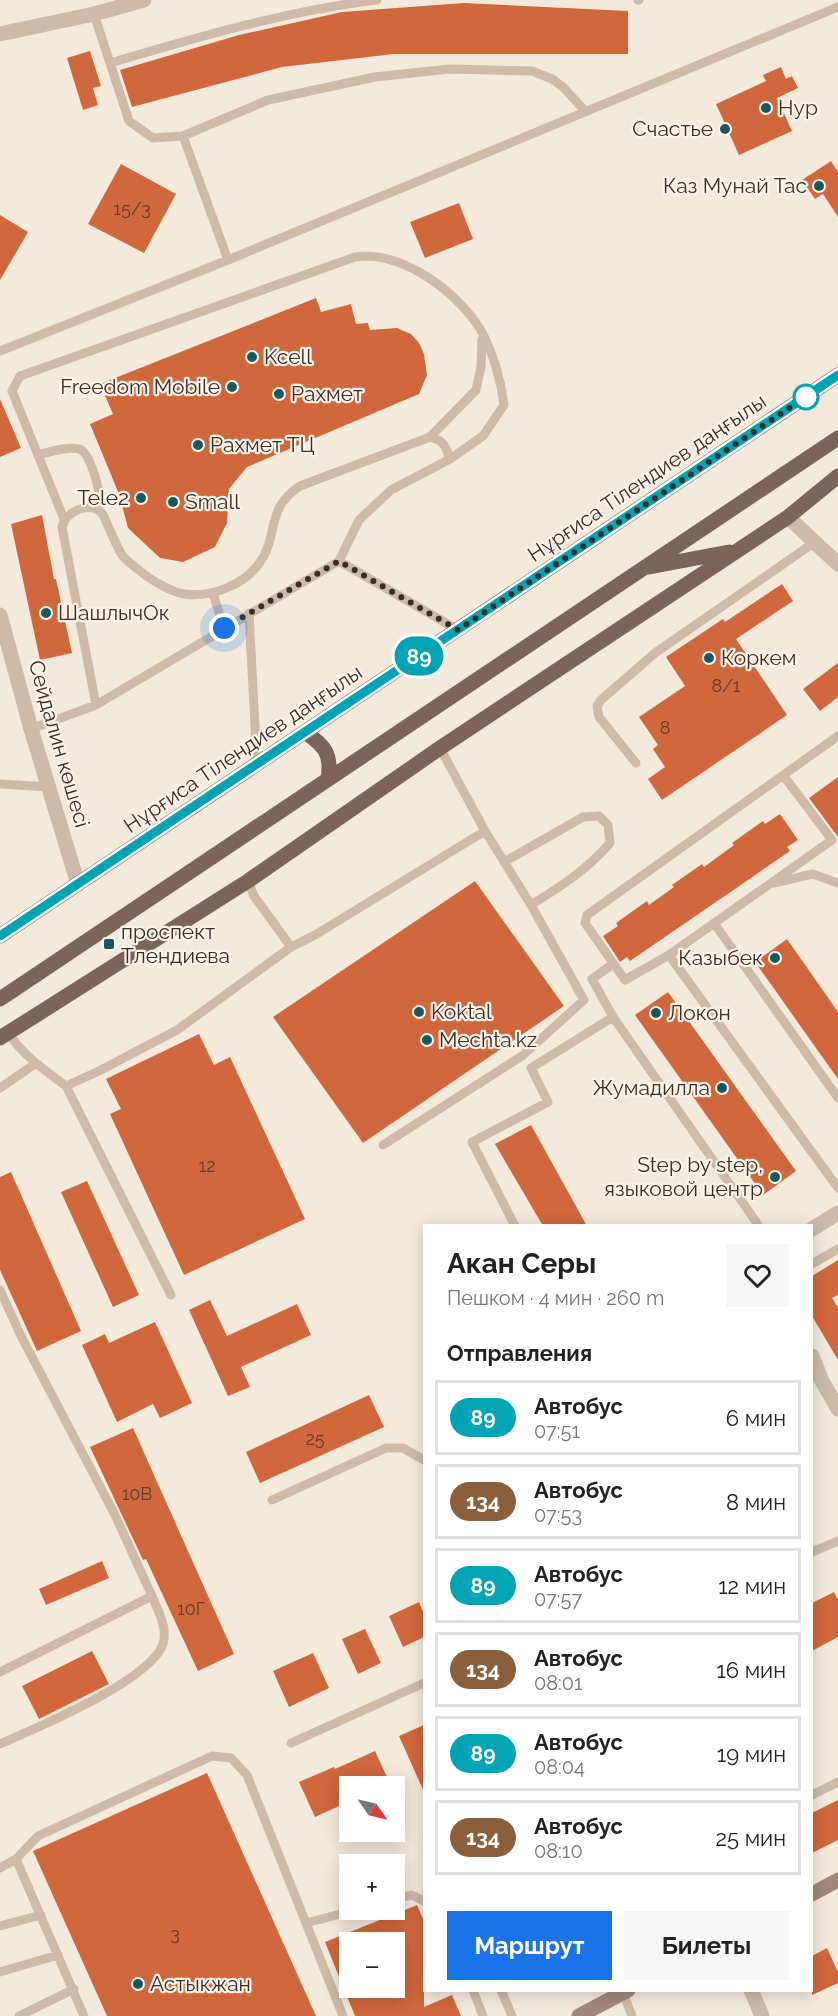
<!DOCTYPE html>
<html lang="ru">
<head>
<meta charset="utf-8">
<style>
	:root { --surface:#fff; --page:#f6f6f6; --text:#222; --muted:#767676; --line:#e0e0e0; --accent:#1a73e8 }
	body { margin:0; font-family:Raleway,sans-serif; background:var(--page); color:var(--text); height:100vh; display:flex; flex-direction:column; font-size:22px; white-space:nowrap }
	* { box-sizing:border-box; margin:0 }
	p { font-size:20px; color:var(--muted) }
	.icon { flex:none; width:33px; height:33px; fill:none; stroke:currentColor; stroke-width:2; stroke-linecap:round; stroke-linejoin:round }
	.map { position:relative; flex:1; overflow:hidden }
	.side { position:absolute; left:423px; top:1224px; width:390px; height:768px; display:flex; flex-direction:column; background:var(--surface); border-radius:0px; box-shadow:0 3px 15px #0003 }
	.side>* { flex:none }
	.badge { padding:0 12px; border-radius:20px; font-size:21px; line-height:39px }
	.needle { width:39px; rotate:124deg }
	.tools { position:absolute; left:339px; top:1776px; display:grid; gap:12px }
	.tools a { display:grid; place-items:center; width:66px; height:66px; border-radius:0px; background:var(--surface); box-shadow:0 3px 15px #0003; font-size:30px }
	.you { position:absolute; width:30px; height:30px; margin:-15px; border:4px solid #fff; border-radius:50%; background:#1a73e8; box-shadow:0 0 0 9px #1a73e833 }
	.map>.badge { position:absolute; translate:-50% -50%; box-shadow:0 0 0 3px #fff }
	h2 { padding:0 24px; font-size:22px; line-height:54px }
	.round { display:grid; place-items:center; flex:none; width:63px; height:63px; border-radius:0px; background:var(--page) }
	.overview { display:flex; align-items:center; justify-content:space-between; height:102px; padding:0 24px }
	h1 { font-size:28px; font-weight:700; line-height:45px }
	.button { display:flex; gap:12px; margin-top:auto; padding:12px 24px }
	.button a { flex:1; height:69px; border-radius:0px; background:var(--accent); color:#fff; font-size:24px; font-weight:700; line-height:69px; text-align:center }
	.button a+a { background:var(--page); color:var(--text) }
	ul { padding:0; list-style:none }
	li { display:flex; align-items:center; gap:18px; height:75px; margin:0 12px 9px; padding:0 12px; border:3px solid var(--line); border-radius:0px }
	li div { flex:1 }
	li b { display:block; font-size:22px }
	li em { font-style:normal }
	li .badge { min-width:66px; font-weight:700; text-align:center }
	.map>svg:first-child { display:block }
	.building { fill:#d1673c; fill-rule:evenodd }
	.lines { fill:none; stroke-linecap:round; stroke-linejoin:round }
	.lane { stroke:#cebaa6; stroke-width:9 }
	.street { stroke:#cebaa6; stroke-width:15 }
	.secondary { stroke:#a28877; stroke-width:15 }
	.primary { stroke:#7c6557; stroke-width:15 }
	.line-casing { stroke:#fff; stroke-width:14 }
	.line { stroke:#00a3b4; stroke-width:9 }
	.walk { stroke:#392e27; stroke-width:6; stroke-dasharray:0 10.8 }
	.poi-dot { fill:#19575f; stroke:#fbf3e8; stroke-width:2 }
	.stop-dot { fill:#fff; stroke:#00a3b4; stroke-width:3 }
	.labels { text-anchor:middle; stroke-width:4.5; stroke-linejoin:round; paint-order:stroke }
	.number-label { font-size:18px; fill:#5f3c2c }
	.poi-label { font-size:21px; fill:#392e27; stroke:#fbf3e8; text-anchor:start }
	.street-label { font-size:21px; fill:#392e27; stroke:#fbf3e8 }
</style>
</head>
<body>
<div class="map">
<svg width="838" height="2016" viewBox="0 0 838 2016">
	<rect width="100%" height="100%" fill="#f4eadb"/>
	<path class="building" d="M 464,3 L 628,11 L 628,54 L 394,54 L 282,67 L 132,107 L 120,70 L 239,35 L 342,12 Z
		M 90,51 L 101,86 L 93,88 L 98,105 L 83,110 L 67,58 Z
		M 781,67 L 786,79 L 792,76 L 798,88 L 777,98 L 792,131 L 739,155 L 716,104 L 766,81 L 763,75 Z
		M 831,161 L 838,172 L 838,217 L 823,194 L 815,199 L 802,180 Z
		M 121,164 L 176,194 L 144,253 L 88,224 Z
		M 459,203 L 473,239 L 425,258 L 410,222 Z
		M 0,215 L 28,232 L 0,280 Z
		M 316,298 L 321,312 L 351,304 L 356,324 L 368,323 L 370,330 L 397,328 L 411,334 L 419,343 L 424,354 L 427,375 L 419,394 L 247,467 L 229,489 L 227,523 L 215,547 L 183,562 L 160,558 L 128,528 L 119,494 L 90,424 L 113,414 L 100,384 Z
		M 0,399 L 21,448 L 0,457 Z
		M 42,515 L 54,579 L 56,579 L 72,653 L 40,660 L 11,524 Z
		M 782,584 L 793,601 L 736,639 L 787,715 L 662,800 L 648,779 L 665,767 L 653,749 L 658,745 L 639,717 L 685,686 L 666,657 L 723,619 L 725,622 Z
		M 838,663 L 838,697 L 820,711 L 803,689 Z
		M 838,777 L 838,837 L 809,798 Z
		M 780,814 L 798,840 L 787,847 L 790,851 L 630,961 L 627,957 L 620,962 L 603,936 L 618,926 L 616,923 L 647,901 L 649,905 L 674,887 L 672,885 L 702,864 L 704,867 L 734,845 L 732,843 L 763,821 L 765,824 Z
		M 475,881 L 564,1006 L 363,1143 L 273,1017 Z
		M 787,939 L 838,1012 L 838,1079 L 755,962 Z
		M 668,992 L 796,1171 L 763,1195 L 635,1015 Z
		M 199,1034 L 214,1065 L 230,1057 L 305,1219 L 184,1275 L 110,1114 L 121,1109 L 106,1079 Z
		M 531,1125 L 587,1226 L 543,1226 L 495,1144 Z
		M 11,1172 L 81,1331 L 37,1351 L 0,1270 L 0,1177 Z
		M 87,1181 L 139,1295 L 113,1307 L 61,1192 Z
		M 838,1260 L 838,1295 L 832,1298 L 838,1308 L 838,1360 L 812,1316 L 812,1276 Z
		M 210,1300 L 227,1336 L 297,1304 L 311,1335 L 241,1367 L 250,1387 L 228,1396 L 189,1310 Z
		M 155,1322 L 192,1403 L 160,1418 L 153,1404 L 117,1422 L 82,1345 L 105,1334 L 109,1343 Z
		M 369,1395 L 384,1427 L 260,1483 L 246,1452 Z
		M 133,1428 L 234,1654 L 198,1671 L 146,1559 L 143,1560 L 90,1447 Z
		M 102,1561 L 109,1578 L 46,1605 L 39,1589 Z
		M 834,1592 L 838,1600 L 838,1637 L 812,1651 L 812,1603 Z
		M 419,1602 L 424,1614 L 424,1637 L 403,1647 L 389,1616 Z
		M 365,1629 L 381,1663 L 358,1674 L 342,1639 Z
		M 92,1651 L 109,1684 L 39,1719 L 22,1686 Z
		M 313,1653 L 329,1688 L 289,1707 L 273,1671 Z
		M 424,1725 L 424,1792 L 399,1736 Z
		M 375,1751 L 391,1786 L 350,1786 L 350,1801 L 315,1817 L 299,1782 L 334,1767 L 335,1769 Z
		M 207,1773 L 316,2016 L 107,2016 L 33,1851 Z
		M 838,1800 L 838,1840 L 812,1853 L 812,1813 Z
		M 417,1905 L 424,1921 L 424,2007 L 452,1995 L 461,2016 L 355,2016 L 325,1942 ZM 350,1942 L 394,1942 L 394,1988 L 350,1988 Z
		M 827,1948 L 838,1972 L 838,1983 L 812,1995 L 812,1956 Z"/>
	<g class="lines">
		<path class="lane" d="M 638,0 L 639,0
			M 94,14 L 129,121 L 153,138 L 183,136 L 268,100 L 375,77 L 449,69 L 532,71 L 552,79 L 563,87 L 585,111
			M 110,63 C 198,37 286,11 377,0
			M 183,136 L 228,260
			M 0,351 L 228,260 L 838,7
			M 430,437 L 476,390 L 481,367 L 482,339
			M 38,455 C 50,452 67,446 79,449 C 89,451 98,484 99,494 C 100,499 98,503 97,508
			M 64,519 L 12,391 L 20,376 L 355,257 C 403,250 461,294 483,334 C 494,356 501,381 504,405 L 483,436 L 450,459
			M 213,593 L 224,629
			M 249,613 L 257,764
			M 96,705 L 62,527 C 66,511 89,501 102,513 C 109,526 114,542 122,555 C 126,561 133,565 139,570 C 149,579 171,592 184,594 C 209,598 242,586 258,565 C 280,537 264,509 300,486 L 430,437 C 444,440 446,447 450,459 L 391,490 L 359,520 L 339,561
			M 31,729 L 96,705 L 339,561 L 458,630
			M 636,763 L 599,717 L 597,706 L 601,700 L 655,653 L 815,542
			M 783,775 L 832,840 L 669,955 L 838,1188
			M 0,784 L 49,787
			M 504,862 L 583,817 L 599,816 L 608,825 L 610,843 C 588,869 560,887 531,905
			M 248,881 L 254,896 L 291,947 L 315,935 L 485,831
			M 774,883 L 813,874 L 838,883
			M 714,923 L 838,1098
			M 669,955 L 625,980 L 585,923 L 587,915 L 838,736
			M 613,964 L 592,979 L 613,1017
			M 8,1033 C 23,1055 44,1070 66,1086 L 171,1295
			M 66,1086 L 99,1071 L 177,1030 L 291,947
			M 0,1088 L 35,1064
			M 383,1145 L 522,1056 L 584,1000 L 531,905 L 485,831 L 440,748
			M 515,1226 L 472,1142 L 548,1102 L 531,1068 L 613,1017 L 759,1226
			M 812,1264 L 838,1249
			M 0,1290 L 21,1336 L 115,1515 L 152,1596 L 0,1672
			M 272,1500 L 386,1448 L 403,1448 L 424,1460
			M 812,1552 L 838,1541
			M 291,1743 L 424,1683
			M 0,1744 C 36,1728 150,1681 163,1644 C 168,1628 158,1611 152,1596
			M 812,1795 L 838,1782
			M 16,1859 L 38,1836 L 212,1756 L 231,1758 L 247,1775 L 343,2016
			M 0,1868 L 16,1859 L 84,2016
			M 394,1899 L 412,1895 L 424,1901
			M 306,1923 L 356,1910
			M 0,1926 L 41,1915
			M 0,1972 L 58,1955
			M 473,1990 L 483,2016
			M 501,1990 L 512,2016
			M 623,1993 L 632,2016
			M 19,2016 L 74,1989"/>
		<path class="street" d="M 0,34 L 94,14 L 144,0
			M 788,517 L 838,564
			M 0,615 L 31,729 L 78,884
			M 812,1229 L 838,1213
			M 812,1356 L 822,1381 L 838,1409
			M 751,1990 L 762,2016"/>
		<path class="secondary" d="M 812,1894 L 838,1880
			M 579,2016 L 628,1990"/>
		<path class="primary" d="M 649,567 L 729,552
			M 305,732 C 325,746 332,754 328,779
			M 0,936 L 838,375
			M 0,999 L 838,438
			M 0,1038 L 248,881 L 440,748 L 788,517 L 838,476"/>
	</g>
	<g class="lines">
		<defs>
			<path id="line" d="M 0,936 L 838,375"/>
		</defs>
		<use href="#line" class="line-casing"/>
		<use href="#line" class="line"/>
		<path class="walk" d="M 224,628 L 339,561 L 458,630 L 806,397"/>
	</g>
	<g class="poi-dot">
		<circle cx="766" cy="108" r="6"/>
		<circle cx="725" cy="129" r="6"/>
		<circle cx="819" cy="186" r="6"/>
		<circle cx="252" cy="357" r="6"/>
		<circle cx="232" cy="387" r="6"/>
		<circle cx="279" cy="394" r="6"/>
		<circle cx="198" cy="445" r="6"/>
		<circle cx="141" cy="498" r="6"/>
		<circle cx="173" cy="502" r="6"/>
		<circle cx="46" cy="613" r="6"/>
		<circle cx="709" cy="658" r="6"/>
		<rect x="103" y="938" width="12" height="12" rx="3"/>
		<circle cx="775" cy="958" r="6"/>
		<circle cx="419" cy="1012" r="6"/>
		<circle cx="656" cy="1013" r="6"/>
		<circle cx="427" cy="1040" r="6"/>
		<circle cx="722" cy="1088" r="6"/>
		<circle cx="775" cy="1177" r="6"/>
		<circle cx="138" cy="1984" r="6"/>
	</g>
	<circle class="stop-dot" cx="806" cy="397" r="12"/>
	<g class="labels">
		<g class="number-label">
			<text x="132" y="215">15/3</text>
			<text x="726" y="692">8/1</text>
			<text x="665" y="734">8</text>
			<text x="207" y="1172">12</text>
			<text x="315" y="1445">25</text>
			<text x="137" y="1500">10В</text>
			<text x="191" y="1615">10Г</text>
			<text x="175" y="1940">3</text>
		</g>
		<g class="poi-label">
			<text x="778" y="115">Нур</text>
			<text x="713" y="136" text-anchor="end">Счастье</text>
			<text x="807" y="193" text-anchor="end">Каз Мунай Тас</text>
			<text x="264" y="364">Kcell</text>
			<text x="220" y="394" text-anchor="end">Freedom Mobile</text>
			<text x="291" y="401">Рахмет</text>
			<text x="210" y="452">Рахмет ТЦ</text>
			<text x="129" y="505" text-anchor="end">Tele2</text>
			<text x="185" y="509">Small</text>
			<text x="58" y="620">ШашлычОк</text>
			<text x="721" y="665">Коркем</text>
			<text x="121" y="939">проспект<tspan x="121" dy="24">Тлендиева</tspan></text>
			<text x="763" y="965" text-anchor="end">Казыбек</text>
			<text x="431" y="1019">Koktal</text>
			<text x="668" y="1020">Локон</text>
			<text x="439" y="1047">Mechta.kz</text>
			<text x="710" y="1095" text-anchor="end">Жумадилла</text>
			<text x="763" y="1172" text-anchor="end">Step by step,<tspan x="763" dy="24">языковой центр</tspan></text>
			<text x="150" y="1991">Астыкжан</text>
		</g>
		<g class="street-label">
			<text transform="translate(647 478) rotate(-34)" y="7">Нұрғиса Тілендиев даңғылы</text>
			<text transform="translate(59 744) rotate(74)" y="7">Сейдалин көшесі</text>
			<text transform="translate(243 749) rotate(-34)" y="7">Нұрғиса Тілендиев даңғылы</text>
		</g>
	</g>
</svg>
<div class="tools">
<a><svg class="needle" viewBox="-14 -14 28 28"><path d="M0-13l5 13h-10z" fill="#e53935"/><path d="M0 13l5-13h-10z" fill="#767676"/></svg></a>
<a>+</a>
<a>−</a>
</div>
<div class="you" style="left:224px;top:628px"></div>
<b class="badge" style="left:419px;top:656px;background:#00a3b4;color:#fff">89</b>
<section class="side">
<div class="overview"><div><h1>Акан Серы</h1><p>Пешком · 4 мин · 260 m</p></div><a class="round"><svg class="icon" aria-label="heart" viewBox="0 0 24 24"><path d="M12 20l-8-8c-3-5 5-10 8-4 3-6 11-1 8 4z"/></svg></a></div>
<h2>Отправления</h2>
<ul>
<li><span class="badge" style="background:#00a3b4;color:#fff">89</span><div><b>Автобус</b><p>07:51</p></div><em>6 мин</em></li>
<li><span class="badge" style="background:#8b5e3c;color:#fff">134</span><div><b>Автобус</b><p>07:53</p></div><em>8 мин</em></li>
<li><span class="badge" style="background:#00a3b4;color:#fff">89</span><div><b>Автобус</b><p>07:57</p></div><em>12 мин</em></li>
<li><span class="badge" style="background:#8b5e3c;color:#fff">134</span><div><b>Автобус</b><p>08:01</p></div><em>16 мин</em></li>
<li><span class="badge" style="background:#00a3b4;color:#fff">89</span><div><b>Автобус</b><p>08:04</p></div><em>19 мин</em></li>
<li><span class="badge" style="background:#8b5e3c;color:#fff">134</span><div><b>Автобус</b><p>08:10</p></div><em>25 мин</em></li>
</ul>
<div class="button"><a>Маршрут</a><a>Билеты</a></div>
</section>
</div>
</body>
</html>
